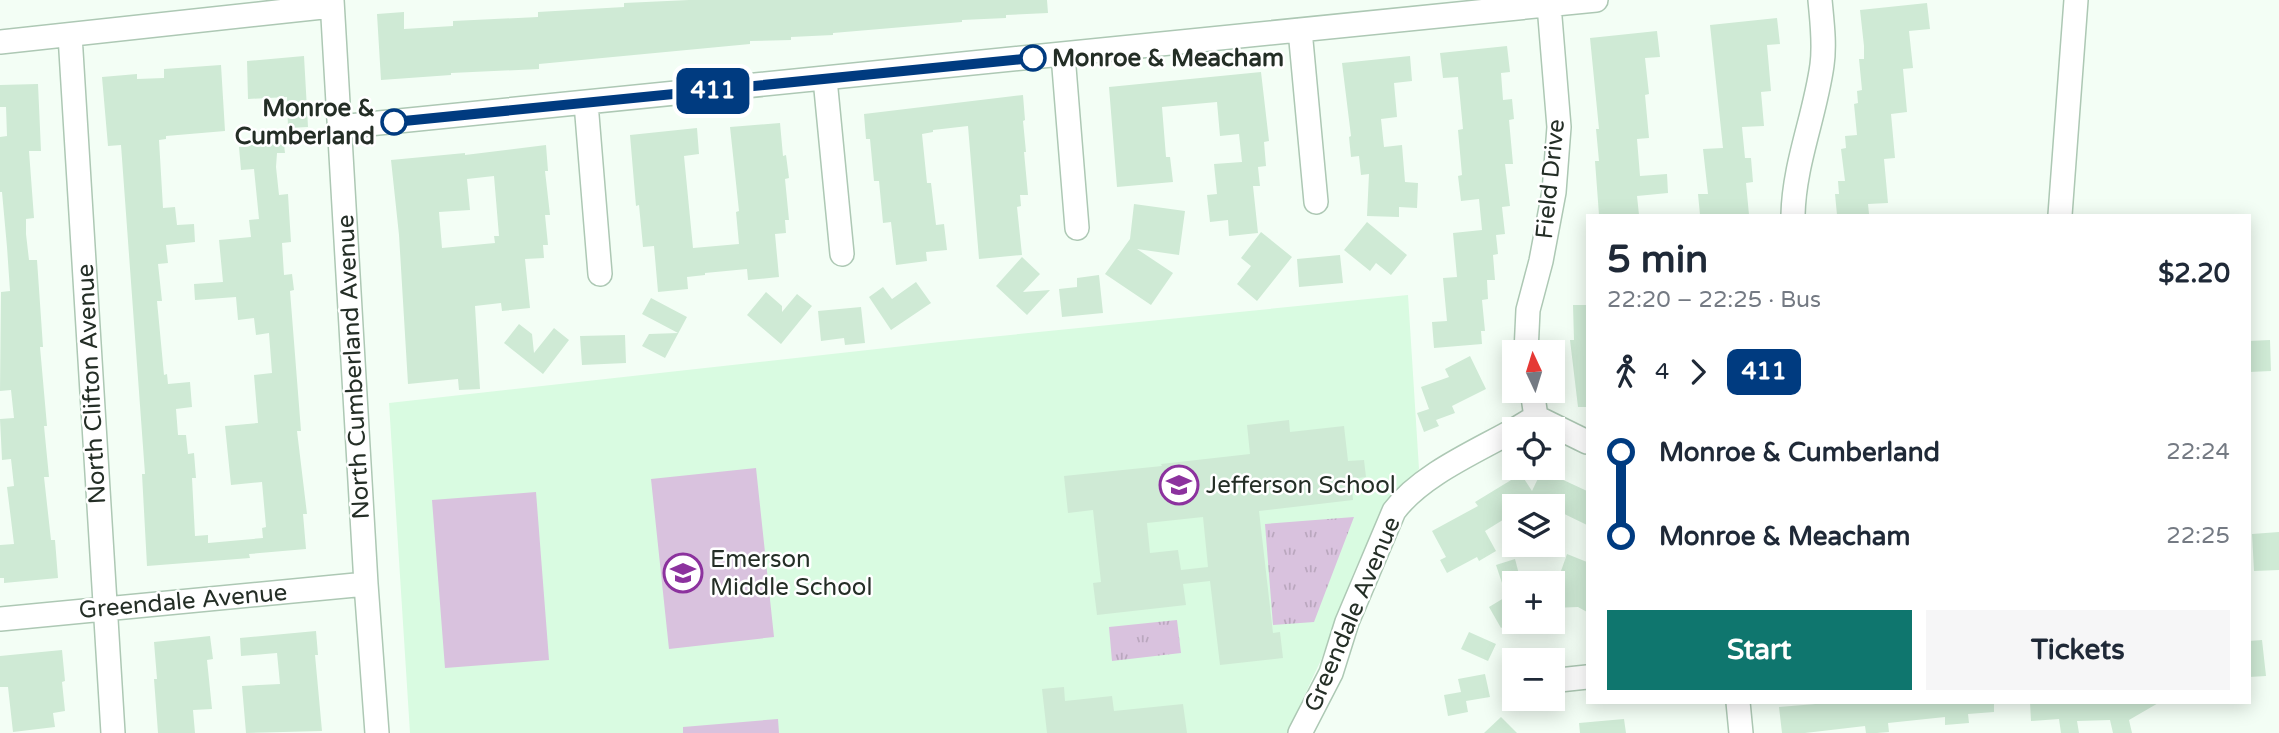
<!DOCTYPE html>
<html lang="en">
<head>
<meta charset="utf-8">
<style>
	:root { --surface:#fff; --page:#f6f6f7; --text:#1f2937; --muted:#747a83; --accent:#0f766e }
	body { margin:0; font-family:"Varela Round",sans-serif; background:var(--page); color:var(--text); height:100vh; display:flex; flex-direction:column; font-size:26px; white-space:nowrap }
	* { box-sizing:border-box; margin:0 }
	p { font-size:23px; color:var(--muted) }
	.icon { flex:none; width:38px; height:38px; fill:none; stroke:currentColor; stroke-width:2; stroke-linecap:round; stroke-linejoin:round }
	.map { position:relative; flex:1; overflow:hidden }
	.drawer { position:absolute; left:1586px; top:214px; width:665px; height:490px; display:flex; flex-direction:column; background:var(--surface); border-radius:0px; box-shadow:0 4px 18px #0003 }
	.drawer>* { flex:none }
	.badge { padding:0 14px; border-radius:10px; font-size:24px; line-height:46px }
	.needle { width:46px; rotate:356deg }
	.tools { position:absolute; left:1502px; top:340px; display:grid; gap:14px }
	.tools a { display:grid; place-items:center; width:63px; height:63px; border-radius:0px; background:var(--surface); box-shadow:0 4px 18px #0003; font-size:35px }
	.map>.badge { position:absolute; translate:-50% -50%; box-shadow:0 0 0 4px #fff }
	.legs { display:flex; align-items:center; gap:10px; height:77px; padding:0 21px; font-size:23px }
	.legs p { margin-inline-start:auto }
	.overview { display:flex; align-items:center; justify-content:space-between; height:119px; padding:0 21px }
	h1 { font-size:38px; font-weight:700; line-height:52px }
	.button { display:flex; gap:14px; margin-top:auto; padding:14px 21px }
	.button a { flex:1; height:80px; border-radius:0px; background:var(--accent); color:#fff; font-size:28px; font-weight:700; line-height:80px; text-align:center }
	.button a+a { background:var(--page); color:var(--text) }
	ul { padding:0 21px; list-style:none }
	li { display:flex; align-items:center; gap:24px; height:84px; font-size:26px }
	li i { display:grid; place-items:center; width:10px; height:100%; margin:0 9px; background:currentColor }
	li i::after { content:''; width:18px; height:18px; margin:-9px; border:5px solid; border-radius:50%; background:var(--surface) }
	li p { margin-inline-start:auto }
	li:first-child i { background:linear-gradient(#0000 50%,currentColor 0) }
	li:last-child i { background:linear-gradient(currentColor 50%,#0000 0) }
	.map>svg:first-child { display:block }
	.built { fill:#d9fbe1 }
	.grass { fill:#d9c2de }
	.park { fill:url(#park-tufts) }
	.building { fill:#cfead5; fill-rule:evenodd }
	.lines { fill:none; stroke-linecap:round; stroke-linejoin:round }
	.minor-casing { stroke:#adc8b4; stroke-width:26 }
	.minor { stroke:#fff; stroke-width:23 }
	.line-1-casing { stroke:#fff; stroke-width:16 }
	.line-1 { stroke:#003b80; stroke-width:10 }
	.stop-1-dot { fill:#fff; stroke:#003b80; stroke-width:3.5 }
	.labels { text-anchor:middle; stroke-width:5; stroke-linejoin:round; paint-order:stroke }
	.stop-label { font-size:24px; font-weight:bold; fill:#242e26; stroke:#fff; text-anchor:start }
	.street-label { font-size:24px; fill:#242e26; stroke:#fff }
	.poi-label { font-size:24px; fill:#242e26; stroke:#fff; text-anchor:start }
</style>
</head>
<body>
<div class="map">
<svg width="2279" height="733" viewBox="0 0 2279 733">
	<defs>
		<pattern id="park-tufts" width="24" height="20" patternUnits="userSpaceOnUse" patternTransform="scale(1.75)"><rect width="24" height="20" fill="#d9c2de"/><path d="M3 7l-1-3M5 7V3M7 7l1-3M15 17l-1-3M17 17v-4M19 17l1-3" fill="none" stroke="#baa7be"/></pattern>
	</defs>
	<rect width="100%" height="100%" fill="#f3fef5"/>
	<path class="built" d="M 1408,295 L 1419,469 L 1386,502 L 1353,574 L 1321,660 L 1287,733 L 410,733 L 389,403 L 940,342 Z"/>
	<path class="grass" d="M 756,468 L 774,637 L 669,649 L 651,479 Z
		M 536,492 L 549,660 L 445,668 L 432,500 Z
		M 778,719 L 779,733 L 683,733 L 683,727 Z"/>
	<path class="park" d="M 1354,517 L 1314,622 L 1273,625 L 1265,524 Z
		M 1177,620 L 1181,653 L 1112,661 L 1109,627 Z"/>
	<path class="building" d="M 689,0 L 1047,0 L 1048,13 L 1006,15 L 1006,18 L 962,20 L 962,22 L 833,33 L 833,35 L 791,37 L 791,40 L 750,41 L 750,44 L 539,64 L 539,69 L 451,73 L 451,75 L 381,80 L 377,14 L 404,12 L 404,29 L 453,26 L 453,21 L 538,17 L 538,12 L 624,7 L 624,3 Z
		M 1927,3 L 1930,29 L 1909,31 L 1913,68 L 1903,69 L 1907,112 L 1891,114 L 1895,158 L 1884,159 L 1888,203 L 1868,204 L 1869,214 L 1837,215 L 1835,194 L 1839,194 L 1838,181 L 1845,181 L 1841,149 L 1846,148 L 1845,136 L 1857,135 L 1854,104 L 1858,103 L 1857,91 L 1862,90 L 1859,59 L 1864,59 L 1864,46 L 1860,10 Z
		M 1777,18 L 1780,44 L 1767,45 L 1771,91 L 1761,92 L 1764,126 L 1742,127 L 1745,158 L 1751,158 L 1753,182 L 1746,183 L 1749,215 L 1700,215 L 1698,194 L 1708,194 L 1703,149 L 1723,148 L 1710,25 Z
		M 1657,31 L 1660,57 L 1645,58 L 1649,94 L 1645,95 L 1649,138 L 1637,139 L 1640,176 L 1667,174 L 1668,193 L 1637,196 L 1639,215 L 1599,215 L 1595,161 L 1599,161 L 1596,129 L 1599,129 L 1590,38 Z
		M 1507,46 L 1510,72 L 1501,73 L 1503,100 L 1512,99 L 1514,119 L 1509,120 L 1513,164 L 1505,164 L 1510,206 L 1502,207 L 1505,234 L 1496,235 L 1498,254 L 1493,255 L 1495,280 L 1487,280 L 1488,299 L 1482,300 L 1485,331 L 1481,331 L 1482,344 L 1434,348 L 1432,322 L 1447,321 L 1443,278 L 1457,277 L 1453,233 L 1482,230 L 1479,199 L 1461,201 L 1458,176 L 1462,175 L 1458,130 L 1463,129 L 1458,77 L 1443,78 L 1440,53 Z
		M 304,56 L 308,127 L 288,128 L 287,97 L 248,99 L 247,61 Z
		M 1410,56 L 1412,81 L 1394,83 L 1397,117 L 1381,119 L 1384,147 L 1402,145 L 1405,182 L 1418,183 L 1417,208 L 1399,207 L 1399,217 L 1367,216 L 1369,174 L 1361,175 L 1359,156 L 1351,157 L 1349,137 L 1351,136 L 1342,63 Z
		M 221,65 L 225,131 L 166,136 L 166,139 L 159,140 L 163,208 L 175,207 L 177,225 L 194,224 L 195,242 L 166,245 L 168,263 L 158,264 L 162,301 L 157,301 L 164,375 L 167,374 L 168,384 L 190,382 L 192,407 L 176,409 L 178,435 L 186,435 L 188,454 L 194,453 L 196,478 L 192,478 L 195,536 L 208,535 L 208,543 L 263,538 L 262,528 L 266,527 L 262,482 L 231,485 L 225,426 L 258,423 L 254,375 L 272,373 L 269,333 L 256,335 L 254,318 L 238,320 L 236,297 L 195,300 L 194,284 L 223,282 L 219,240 L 251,237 L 249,220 L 259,219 L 254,169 L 241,170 L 239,147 L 250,146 L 250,139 L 283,136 L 285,153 L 277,153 L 276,167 L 279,195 L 288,194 L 289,211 L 291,242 L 282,243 L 284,275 L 292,274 L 294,290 L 290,291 L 301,431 L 297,431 L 307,514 L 303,514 L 306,549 L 249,554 L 250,558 L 147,566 L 142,474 L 145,474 L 121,145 L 108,146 L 102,77 L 137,74 L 137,79 L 164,78 L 164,69 Z
		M 1261,72 L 1269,141 L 1264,142 L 1266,166 L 1258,167 L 1260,186 L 1253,186 L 1258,233 L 1229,236 L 1228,220 L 1210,222 L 1207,195 L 1217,194 L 1214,164 L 1242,162 L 1239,134 L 1220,136 L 1217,102 L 1162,107 L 1166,157 L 1170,157 L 1173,182 L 1117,187 L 1109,87 Z
		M 38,84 L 41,151 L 29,151 L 34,218 L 26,219 L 26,234 L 29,260 L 37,260 L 43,347 L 40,347 L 47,426 L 44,426 L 49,477 L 44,477 L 51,540 L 55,540 L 58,578 L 4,583 L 4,578 L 0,578 L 0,545 L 14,544 L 7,487 L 14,486 L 11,459 L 2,460 L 0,419 L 14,418 L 11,390 L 0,391 L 1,292 L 10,291 L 7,247 L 2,192 L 0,192 L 0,137 L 7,136 L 6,107 L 0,107 L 0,85 Z
		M 1023,95 L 1025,120 L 1023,121 L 1026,152 L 1024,152 L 1028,195 L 1020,195 L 1021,206 L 1017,207 L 1022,255 L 979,259 L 968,126 L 933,130 L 933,132 L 922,134 L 927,183 L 931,183 L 936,225 L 944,224 L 947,250 L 926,252 L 927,261 L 896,265 L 891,222 L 883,223 L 879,181 L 874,181 L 870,139 L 866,139 L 864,114 Z
		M 780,123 L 783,156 L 786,155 L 789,178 L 785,179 L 789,220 L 785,220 L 786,233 L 775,234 L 779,277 L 748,280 L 747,269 L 705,273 L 705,275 L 687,277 L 688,289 L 658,292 L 654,246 L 643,247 L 639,205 L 636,206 L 630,135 L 697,128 L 699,154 L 684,156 L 693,248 L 739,244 L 736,212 L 739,211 L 730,127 Z
		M 546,145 L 548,171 L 545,171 L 550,215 L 545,215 L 548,245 L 543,245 L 544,258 L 525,259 L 530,308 L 502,311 L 501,303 L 475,306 L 480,389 L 459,390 L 458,379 L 408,384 L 399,235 L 391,160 L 465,153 L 465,155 ZM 494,176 L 499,236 L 494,236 L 495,243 L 442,248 L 439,212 L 470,210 L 467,179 Z
		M 1134,204 L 1185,211 L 1179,255 L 1137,249 L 1173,273 L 1151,305 L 1105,274 L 1130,239 Z
		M 1367,222 L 1407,255 L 1391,275 L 1376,263 L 1370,271 L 1344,250 Z
		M 1261,232 L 1292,257 L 1257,301 L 1237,284 L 1251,266 L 1241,258 Z
		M 1340,255 L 1343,283 L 1299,287 L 1297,259 Z
		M 1022,257 L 1040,274 L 1023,292 L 1050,290 L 1027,315 L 996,286 Z
		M 1099,275 L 1103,313 L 1062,317 L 1059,289 L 1077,287 L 1077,278 Z
		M 916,282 L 931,303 L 891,330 L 869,297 L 883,287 L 892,299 Z
		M 766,292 L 782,306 L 782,312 L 797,294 L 812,306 L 781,344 L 747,315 Z
		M 651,298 L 687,317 L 665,358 L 642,346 L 649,334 L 678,333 L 642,314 Z
		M 1573,305 L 1587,305 L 1587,407 L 1578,407 L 1570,340 L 1574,340 Z
		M 861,307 L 865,343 L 845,345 L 844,338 L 821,341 L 818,311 Z
		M 519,324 L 532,334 L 534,353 L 554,328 L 569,340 L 543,374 L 504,343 Z
		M 625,335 L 626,363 L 582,365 L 580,336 Z
		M 2270,340 L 2271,371 L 2249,372 L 2249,341 Z
		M 1470,356 L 1486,389 L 1452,406 L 1455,413 L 1436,420 L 1439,426 L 1424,432 L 1417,413 L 1429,409 L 1421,387 L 1449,377 L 1445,369 Z
		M 1289,420 L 1290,432 L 1344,426 L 1348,461 L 1364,460 L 1366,477 L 1351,479 L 1353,500 L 1259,511 L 1273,633 L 1280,632 L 1283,658 L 1220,665 L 1210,581 L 1183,584 L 1186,605 L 1097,615 L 1093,583 L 1101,582 L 1093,510 L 1068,513 L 1064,476 L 1162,466 L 1161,464 L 1250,454 L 1247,425 ZM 1203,517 L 1208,567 L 1181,570 L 1178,550 L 1150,553 L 1147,523 Z
		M 1542,470 L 1587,491 L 1587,525 L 1552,508 L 1552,506 L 1535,500 L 1526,506 L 1514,506 L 1514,513 L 1485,531 L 1496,551 L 1479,561 L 1477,557 L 1447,573 L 1440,560 L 1446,557 L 1432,531 L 1478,506 L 1475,502 L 1521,474 L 1532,491 Z
		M 2279,532 L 2279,570 L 2254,571 L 2252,534 Z
		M 1567,554 L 1587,562 L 1587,612 L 1578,607 L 1552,608 L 1552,571 L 1561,571 Z
		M 1515,559 L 1520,578 L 1502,583 L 1496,565 Z
		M 1514,592 L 1514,620 L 1501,628 L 1489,607 Z
		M 316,631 L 318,655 L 315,655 L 322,731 L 246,733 L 242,686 L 280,684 L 277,653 L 241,656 L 240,638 Z
		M 1469,632 L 1496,644 L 1488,661 L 1461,649 Z
		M 210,636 L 213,659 L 207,660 L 212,709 L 193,710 L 195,733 L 158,733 L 154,679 L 157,679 L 154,642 Z
		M 2262,640 L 2266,676 L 2249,677 L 2249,641 Z
		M 62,650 L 65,681 L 62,682 L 65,711 L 53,713 L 55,727 L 13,732 L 8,687 L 0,687 L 0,656 Z
		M 1485,674 L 1490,697 L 1466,701 L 1468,712 L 1448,716 L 1444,695 L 1461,692 L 1458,679 Z
		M 1064,687 L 1065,701 L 1112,696 L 1114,711 L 1183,704 L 1187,733 L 1047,733 L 1042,689 Z
		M 1840,702 L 1994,702 L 1994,712 L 1968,714 L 1969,723 L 1945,725 L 1945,717 L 1888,723 L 1889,732 L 1877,733 L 1866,733 L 1865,726 L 1805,733 L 1782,733 L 1779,707 Z
		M 2030,702 L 2160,702 L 2129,720 L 2132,733 L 2113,733 L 2110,720 L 2077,721 L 2079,733 L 2061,733 L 2059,719 L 2031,721 Z
		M 1501,717 L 1517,733 L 1484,733 Z
		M 1624,719 L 1626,733 L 1580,733 L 1579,723 Z"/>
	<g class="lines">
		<defs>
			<path id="minor" d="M 332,0 L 366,584 L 377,733
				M 1300,30 L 1316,202
				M 70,35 L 113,733
				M 0,42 L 332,6
				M 1063,55 L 1077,228
				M 825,79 L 842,254
				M 586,103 L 600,274
				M 339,127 L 1596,0
				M 1793,215 C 1794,164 1815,116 1822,65 C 1825,44 1822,22 1820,0
				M 2060,215 L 2076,0
				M 1526,352 L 1528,310 L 1541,261 L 1554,192 L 1559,127 L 1549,5
				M 1532,390 L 1536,417
				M 1516,429 L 1536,417 L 1587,442
				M 0,619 L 366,584
				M 1559,680 L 1587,677
				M 1738,702 L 1741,733
				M 1300,733 L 1331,673 L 1347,622 L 1394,511 C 1421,475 1475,452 1514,430"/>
		</defs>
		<use href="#minor" class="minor-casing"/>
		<use href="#minor" class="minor"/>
	</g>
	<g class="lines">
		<defs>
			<path id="line-1" d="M 394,122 L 1033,58"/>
		</defs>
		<use href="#line-1" class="line-1-casing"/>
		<use href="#line-1" class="line-1"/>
	</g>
	<defs>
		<symbol id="school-ring" viewBox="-11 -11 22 22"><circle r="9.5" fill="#fff" stroke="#8c329e" stroke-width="1.5"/><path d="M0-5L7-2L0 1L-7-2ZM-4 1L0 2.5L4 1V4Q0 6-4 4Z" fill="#8c329e"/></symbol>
	</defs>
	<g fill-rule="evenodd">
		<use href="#school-ring" x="1157" y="463" width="44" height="44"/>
		<use href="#school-ring" x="661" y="551" width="44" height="44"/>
	</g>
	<g class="stop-1-dot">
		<circle cx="1033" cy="58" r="12"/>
		<circle cx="394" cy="122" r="12"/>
	</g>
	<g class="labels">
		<g class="stop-label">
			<text x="1052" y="66">Monroe &amp; Meacham</text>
			<text x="375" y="116" text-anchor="end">Monroe &amp;<tspan x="375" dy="28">Cumberland</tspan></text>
		</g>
		<g class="street-label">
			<text transform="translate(1550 179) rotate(-84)" y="8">Field Drive</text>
			<text transform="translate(353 367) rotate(-93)" y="8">North Cumberland Avenue</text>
			<text transform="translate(91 384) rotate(-93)" y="8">North Clifton Avenue</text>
			<text transform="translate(183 601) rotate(-5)" y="8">Greendale Avenue</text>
			<text transform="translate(1352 614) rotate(-67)" y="8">Greendale Avenue</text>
		</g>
		<g class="poi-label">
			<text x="1206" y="493">Jefferson School</text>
			<text x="710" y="567">Emerson<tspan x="710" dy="28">Middle School</tspan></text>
		</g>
	</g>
</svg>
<div class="tools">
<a><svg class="needle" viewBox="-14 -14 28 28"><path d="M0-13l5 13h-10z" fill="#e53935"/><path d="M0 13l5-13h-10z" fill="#747a83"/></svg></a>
<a><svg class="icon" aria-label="locate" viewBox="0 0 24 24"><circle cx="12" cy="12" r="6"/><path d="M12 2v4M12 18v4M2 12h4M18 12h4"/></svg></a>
<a><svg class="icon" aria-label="layers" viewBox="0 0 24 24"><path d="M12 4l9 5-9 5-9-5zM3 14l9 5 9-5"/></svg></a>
<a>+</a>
<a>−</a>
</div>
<b class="badge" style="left:713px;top:91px;background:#003b80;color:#fff">411</b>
<section class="drawer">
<div class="overview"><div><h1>5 min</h1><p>22:20 – 22:25 · Bus</p></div><b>$2.20</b></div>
<div class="legs"><svg class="icon" aria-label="walk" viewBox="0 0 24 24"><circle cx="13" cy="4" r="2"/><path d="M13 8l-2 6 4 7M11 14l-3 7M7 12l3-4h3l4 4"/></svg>4<svg class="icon" aria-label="forward" viewBox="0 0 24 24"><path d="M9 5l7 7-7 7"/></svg><b class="badge" style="background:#003b80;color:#fff">411</b></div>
<ul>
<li><i style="color:#003b80"></i><b>Monroe &amp; Cumberland</b><p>22:24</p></li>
<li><i style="color:#003b80"></i><b>Monroe &amp; Meacham</b><p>22:25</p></li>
</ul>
<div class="button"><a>Start</a><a>Tickets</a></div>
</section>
</div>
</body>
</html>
